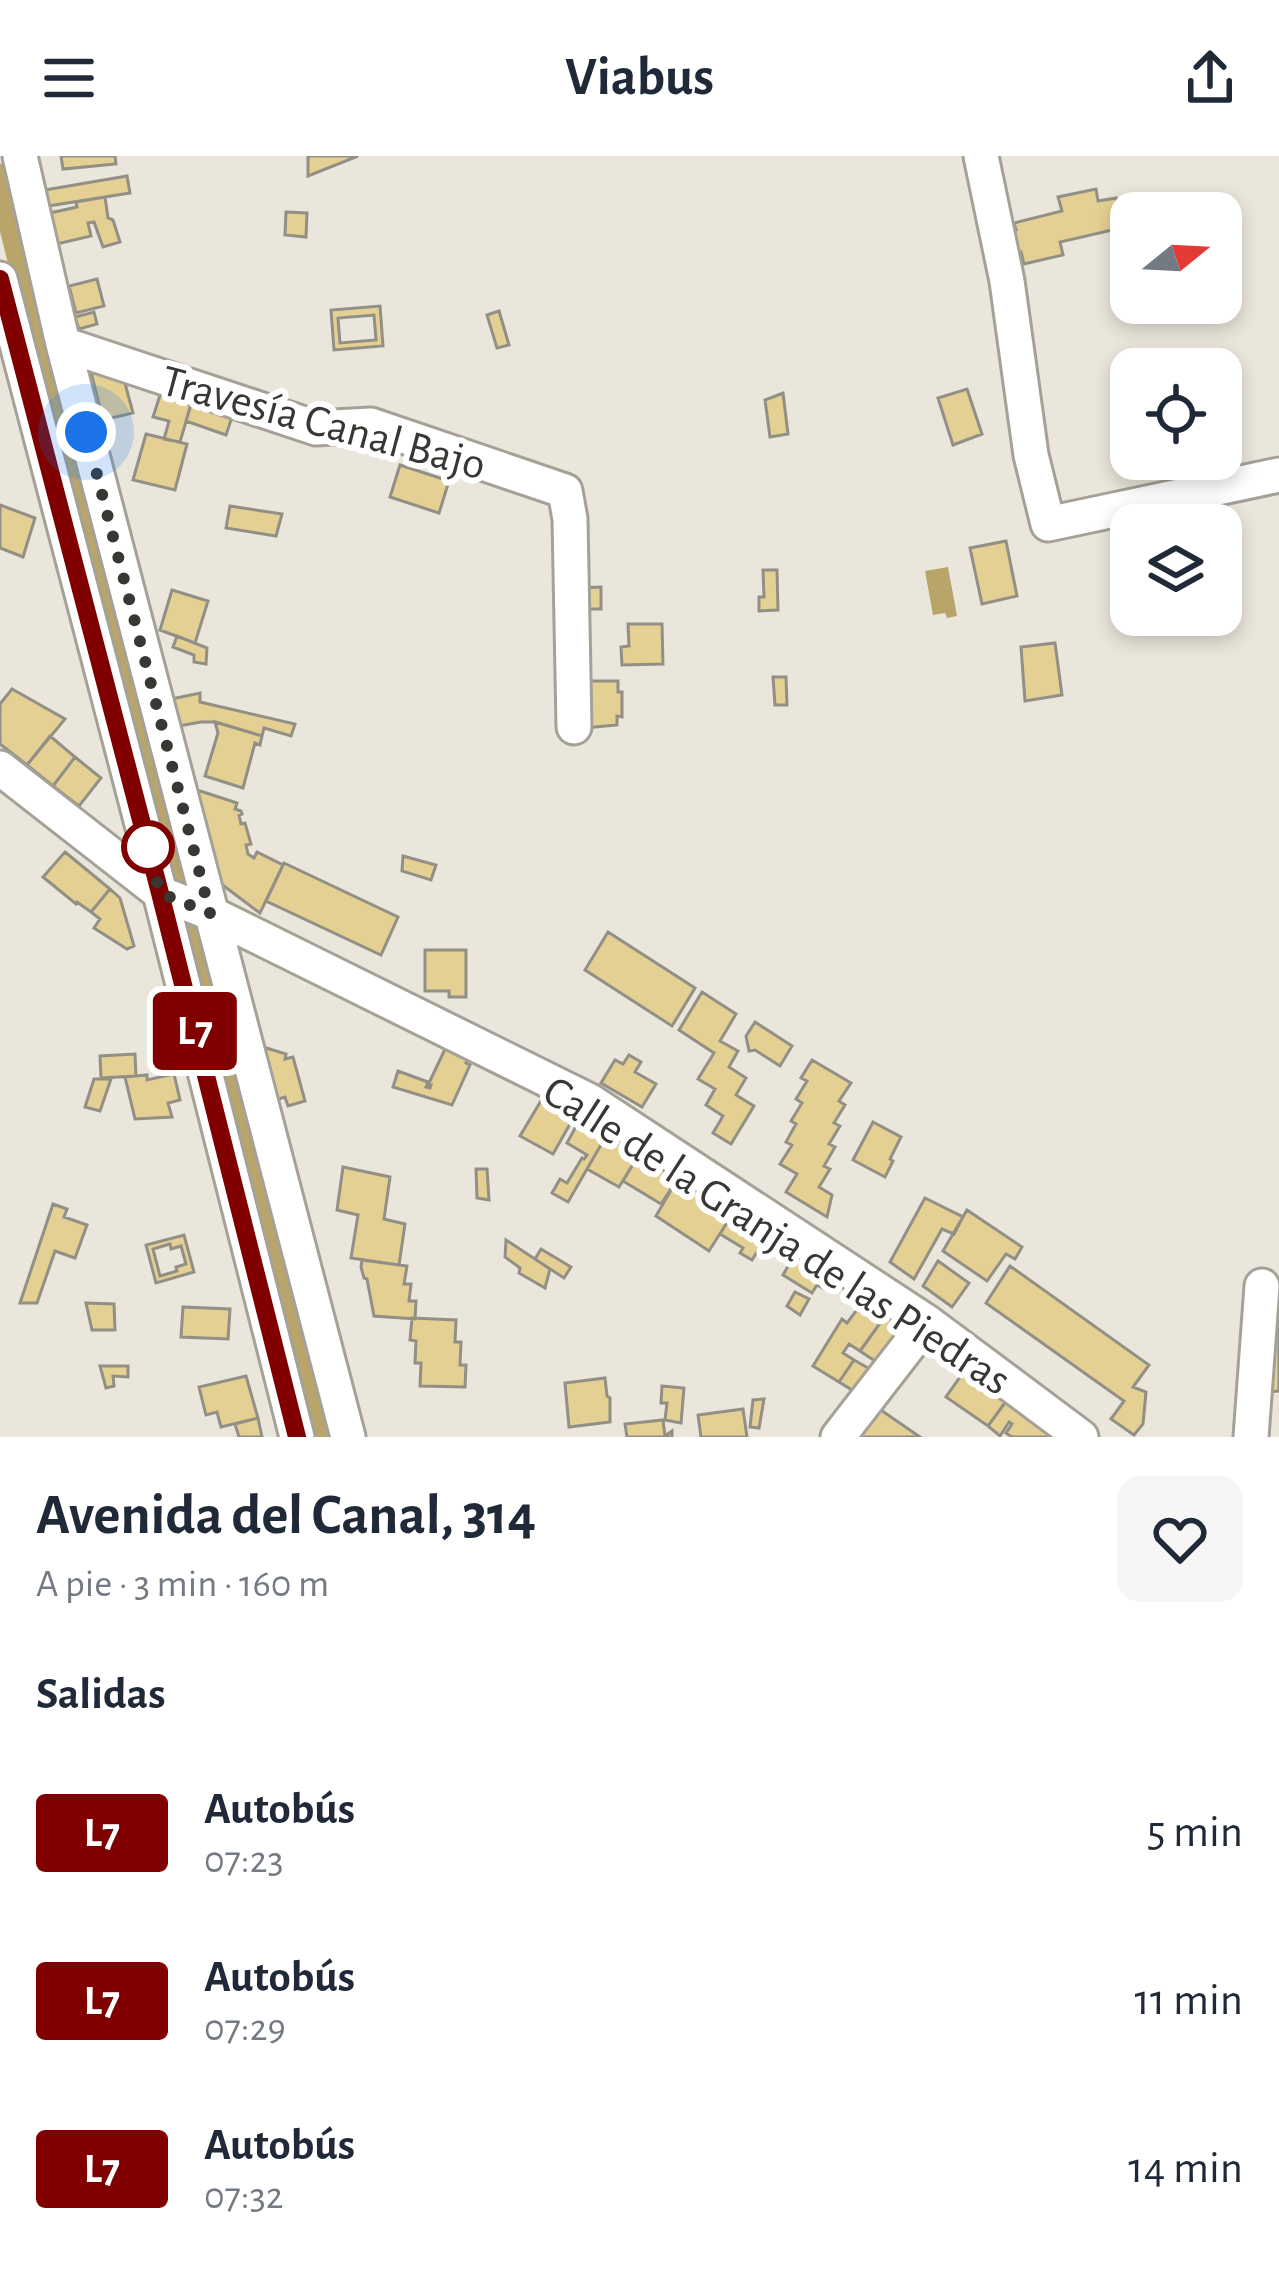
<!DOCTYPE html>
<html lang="es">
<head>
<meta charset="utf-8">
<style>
	:root { --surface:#fff; --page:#f6f6f7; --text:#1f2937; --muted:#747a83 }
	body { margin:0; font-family:"Alegreya Sans",sans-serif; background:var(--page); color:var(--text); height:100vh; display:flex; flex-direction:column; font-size:45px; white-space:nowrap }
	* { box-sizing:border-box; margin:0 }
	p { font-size:39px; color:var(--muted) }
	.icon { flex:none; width:66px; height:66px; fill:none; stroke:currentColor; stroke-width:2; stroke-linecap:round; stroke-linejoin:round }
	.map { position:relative; height:1281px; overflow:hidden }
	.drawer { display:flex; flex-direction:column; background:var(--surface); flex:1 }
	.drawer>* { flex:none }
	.badge { padding:0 24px; border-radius:9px; font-size:42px; line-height:78px }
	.needle { width:78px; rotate:72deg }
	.controls { position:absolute; left:1110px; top:36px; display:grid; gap:24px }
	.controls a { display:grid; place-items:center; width:132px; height:132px; border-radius:24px; background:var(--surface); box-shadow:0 6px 18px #0003; font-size:60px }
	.you { position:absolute; width:60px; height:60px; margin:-30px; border:9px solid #fff; border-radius:50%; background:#1a73e8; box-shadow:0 0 0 18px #1a73e833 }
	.map>.badge { position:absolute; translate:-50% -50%; box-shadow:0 0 0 6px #fff }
	h2 { padding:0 36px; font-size:45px; line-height:108px }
	.round { display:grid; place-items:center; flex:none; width:126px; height:126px; border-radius:24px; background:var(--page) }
	.headline { display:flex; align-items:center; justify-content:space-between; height:204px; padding:0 36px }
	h1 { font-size:57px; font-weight:700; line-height:90px }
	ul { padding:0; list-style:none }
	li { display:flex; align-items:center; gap:36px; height:168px; padding:0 36px }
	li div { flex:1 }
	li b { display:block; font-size:45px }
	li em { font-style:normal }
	li .badge { min-width:132px; font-weight:700; text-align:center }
	header { display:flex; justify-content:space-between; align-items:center; height:156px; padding:0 36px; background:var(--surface); font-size:54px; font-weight:700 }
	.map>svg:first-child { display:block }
	.water { fill:#b9a56a }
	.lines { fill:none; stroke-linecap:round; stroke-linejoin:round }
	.canal { stroke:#b9a56a; stroke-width:27 }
	.building { fill:#e5d094; stroke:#928f85; stroke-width:3; fill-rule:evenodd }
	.minor-casing { stroke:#a5a197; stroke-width:39 }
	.minor { stroke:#fff; stroke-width:33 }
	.line-casing { stroke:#fff; stroke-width:27 }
	.line { stroke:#800000; stroke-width:18 }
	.walk { stroke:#383733; stroke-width:12; stroke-dasharray:0 21.6 }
	.stop-dot { fill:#fff; stroke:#800000; stroke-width:6 }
	.labels { text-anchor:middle; stroke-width:12; stroke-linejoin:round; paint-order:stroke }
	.street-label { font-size:45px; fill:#383733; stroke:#fff }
</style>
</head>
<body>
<header><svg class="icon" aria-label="menu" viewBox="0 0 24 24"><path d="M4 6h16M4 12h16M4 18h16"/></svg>Viabus<svg class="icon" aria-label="share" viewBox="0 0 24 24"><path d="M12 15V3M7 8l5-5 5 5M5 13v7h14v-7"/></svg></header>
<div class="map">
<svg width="1279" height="1281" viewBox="0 0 1279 1281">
	<rect width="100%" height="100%" fill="#eae6db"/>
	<path class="water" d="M 948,411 L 957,460 L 947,462 L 945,457 L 933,459 L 925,415 Z"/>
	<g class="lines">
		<path class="canal" d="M 0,21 L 320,1281"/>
	</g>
	<path class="building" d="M 61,0 L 115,0 L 116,8 L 63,13 Z
		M 308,0 L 358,0 L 308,20 Z
		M 127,20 L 130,37 L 42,51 L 39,35 Z
		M 1096,33 L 1098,45 L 1116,42 L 1123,84 L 1115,86 L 1112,74 L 1060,86 L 1063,99 L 1024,108 L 1021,96 L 1012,98 L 1007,76 L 1016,74 L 1014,67 L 1062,55 L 1058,41 Z
		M 105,41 L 108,62 L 113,64 L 120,86 L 103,91 L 94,66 L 88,67 L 91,80 L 57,88 L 50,57 L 77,51 L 76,46 Z
		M 286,56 L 307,57 L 306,81 L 285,79 Z
		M 97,123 L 104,150 L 76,157 L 69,130 Z
		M 380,150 L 383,190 L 334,194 L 331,154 ZM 374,159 L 376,184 L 340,187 L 338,162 Z
		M 499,155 L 509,189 L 497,192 L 487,159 Z
		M 94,156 L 97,168 L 79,173 L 75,161 Z
		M 89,208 L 123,220 L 133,257 L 103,264 Z
		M 162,233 L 192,245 L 180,286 L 164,283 L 169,265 L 153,261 Z
		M 967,233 L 982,278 L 953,289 L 938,242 Z
		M 783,237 L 788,278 L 770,281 L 765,244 Z
		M 193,241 L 234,255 L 226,279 L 186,265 Z
		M 146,278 L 187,288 L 175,334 L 133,324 Z
		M 400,309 L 449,325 L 439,357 L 390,341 Z
		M 0,349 L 35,362 L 23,401 L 0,392 Z
		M 230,350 L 282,358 L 276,380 L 226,372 Z
		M 1006,385 L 1017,440 L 982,448 L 970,392 Z
		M 763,414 L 777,414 L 778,454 L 759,455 L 759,441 L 764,441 Z
		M 601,431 L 601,453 L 577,453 L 577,432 Z
		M 172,434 L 208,445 L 195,487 L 160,474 Z
		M 628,468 L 662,468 L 663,508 L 622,509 L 621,491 L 629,490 Z
		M 177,480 L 207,492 L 206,508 L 194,506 L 194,499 L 173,491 Z
		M 1055,487 L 1062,539 L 1025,545 L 1021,491 Z
		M 773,521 L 786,521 L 787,549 L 775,549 Z
		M 586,525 L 618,525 L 618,536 L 622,536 L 622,561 L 617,560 L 617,569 L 584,572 Z
		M 12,533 L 65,563 L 27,609 L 0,588 L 0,548 Z
		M 200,537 L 200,546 L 295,568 L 291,580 L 264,572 L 262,580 L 216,566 L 201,566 L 173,571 L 167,544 Z
		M 215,566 L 262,580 L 260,589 L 255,587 L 243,632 L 205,620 L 218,577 Z
		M 50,580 L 75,601 L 53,630 L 27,609 Z
		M 75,601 L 101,622 L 79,650 L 53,630 Z
		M 188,631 L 237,647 L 235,653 L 241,655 L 242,658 L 239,659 L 241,668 L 245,667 L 251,688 L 246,689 L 248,698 L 254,702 L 257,696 L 283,709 L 260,757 L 212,721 Z
		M 65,696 L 110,733 L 91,756 L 77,746 L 76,748 L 43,721 Z
		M 403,700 L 436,709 L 431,724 L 402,715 Z
		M 284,707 L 398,761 L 381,799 L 266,745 Z
		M 110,733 L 120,742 L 134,790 L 127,793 L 94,772 L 100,763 L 91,756 Z
		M 608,776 L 695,832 L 672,870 L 585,814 Z
		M 425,794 L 466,794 L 466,841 L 449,841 L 449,835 L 425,835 Z
		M 702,836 L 736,858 L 720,885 L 738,895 L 729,911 L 746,922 L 736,939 L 754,950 L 731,988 L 713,977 L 723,960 L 706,949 L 715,933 L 698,923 L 714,897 L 679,874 Z
		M 755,866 L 792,890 L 780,910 L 755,894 L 749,895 L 746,880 Z
		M 260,890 L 286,898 L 285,903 L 293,901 L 305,945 L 288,950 L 285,941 L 275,944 Z
		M 445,893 L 468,904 L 466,907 L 470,909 L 452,949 L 393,931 L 398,915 L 428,926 L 426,931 L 430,932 L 431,929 L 428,929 Z
		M 135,898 L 136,920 L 101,922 L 100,900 Z
		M 629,899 L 641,906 L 635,916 L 656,928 L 642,951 L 601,927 L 615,904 L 623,908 Z
		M 812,904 L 851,927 L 839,945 L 845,949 L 834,967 L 840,970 L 829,988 L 835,991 L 824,1010 L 830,1013 L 819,1031 L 832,1039 L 827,1061 L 786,1036 L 797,1018 L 780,1008 L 792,989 L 786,986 L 796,968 L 791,965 L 802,947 L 796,943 L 807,925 L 801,922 Z
		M 174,918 L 180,944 L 168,947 L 172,961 L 135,963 L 125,921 L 147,919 L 147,924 Z
		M 94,923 L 111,923 L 100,955 L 85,951 Z
		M 542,943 L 574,961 L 553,998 L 520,980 Z
		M 579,965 L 606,980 L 568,1046 L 552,1037 L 560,1023 L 567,1027 L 582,1002 L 584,1003 L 587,999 L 567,987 Z
		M 873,966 L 901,981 L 890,1003 L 893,1005 L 885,1021 L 853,1004 Z
		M 606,980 L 638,1000 L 619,1031 L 587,1013 Z
		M 638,1000 L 678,1022 L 661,1048 L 623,1025 Z
		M 343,1011 L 390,1021 L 384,1063 L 405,1068 L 399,1109 L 351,1102 L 358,1059 L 337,1054 Z
		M 476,1013 L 487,1013 L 489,1044 L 477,1042 Z
		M 678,1022 L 733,1057 L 709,1095 L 656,1060 Z
		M 925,1042 L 963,1061 L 954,1078 L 942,1073 L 914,1123 L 890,1106 Z
		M 53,1048 L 67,1053 L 64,1061 L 87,1069 L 75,1102 L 55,1095 L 37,1147 L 20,1147 Z
		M 967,1054 L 1022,1091 L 1015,1103 L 1006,1098 L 987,1125 L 943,1095 Z
		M 733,1057 L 767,1080 L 752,1104 L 740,1097 L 743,1092 L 720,1078 Z
		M 184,1079 L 194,1116 L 156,1127 L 146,1089 ZM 170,1088 L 171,1093 L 181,1090 L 186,1108 L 176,1111 L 177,1115 L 160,1120 L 153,1093 Z
		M 506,1084 L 550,1113 L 545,1132 L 519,1117 L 520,1112 L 505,1101 Z
		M 541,1093 L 571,1111 L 564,1122 L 535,1103 Z
		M 796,1096 L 834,1119 L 826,1134 L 817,1129 L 812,1137 L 783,1119 Z
		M 362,1104 L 407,1110 L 404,1128 L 411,1128 L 409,1145 L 416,1145 L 415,1163 L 374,1160 L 367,1123 L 364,1122 L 361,1111 Z
		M 938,1105 L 969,1127 L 952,1151 L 923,1130 Z
		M 1010,1110 L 1149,1209 L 1133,1231 L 1146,1236 L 1143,1268 L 1134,1279 L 1111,1263 L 1124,1245 L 986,1147 Z
		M 795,1136 L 809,1143 L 800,1159 L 787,1150 Z
		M 865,1143 L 886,1159 L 860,1195 L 849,1188 L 843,1197 L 854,1204 L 839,1226 L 813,1210 L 842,1163 L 847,1167 Z
		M 86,1147 L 114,1148 L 115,1174 L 92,1174 Z
		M 183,1151 L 230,1153 L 228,1183 L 181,1181 Z
		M 886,1159 L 907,1173 L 881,1209 L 860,1195 Z
		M 412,1162 L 456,1164 L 455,1186 L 461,1186 L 460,1209 L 466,1209 L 465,1231 L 420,1230 L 421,1207 L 415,1207 L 416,1185 L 410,1184 Z
		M 1272,1167 L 1279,1168 L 1279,1235 L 1267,1236 Z
		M 854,1204 L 875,1216 L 860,1239 L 839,1226 Z
		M 100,1210 L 128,1210 L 128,1221 L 113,1220 L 114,1230 L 106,1232 Z
		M 965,1214 L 1007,1244 L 988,1270 L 946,1241 Z
		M 246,1220 L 258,1262 L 221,1271 L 217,1256 L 206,1259 L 199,1231 Z
		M 605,1222 L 607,1240 L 610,1242 L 610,1266 L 569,1271 L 565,1227 Z
		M 662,1230 L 684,1232 L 681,1267 L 665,1264 L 667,1247 L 661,1247 Z
		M 764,1243 L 759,1272 L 750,1271 L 753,1244 Z
		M 1007,1244 L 1054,1277 L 1052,1281 L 1012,1281 L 1006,1277 L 1012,1268 L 1009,1266 L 1000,1280 L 988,1270 Z
		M 875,1250 L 920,1281 L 853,1281 Z
		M 743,1253 L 747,1281 L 701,1281 L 698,1259 Z
		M 258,1262 L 262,1281 L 239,1281 L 235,1268 Z
		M 663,1264 L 665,1280 L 672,1275 L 672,1281 L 627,1281 L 625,1268 Z"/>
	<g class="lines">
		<defs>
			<path id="minor" d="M 20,0 L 63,188 L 348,1281
				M 981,0 L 1007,125 L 1031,299 L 1048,368 L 1279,319
				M 0,123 L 160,737 L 297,1281
				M 63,188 L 316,272 L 371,269 L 565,335 L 570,363 L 574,571
				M 0,612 L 160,737 L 210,757 L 590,945 L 927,1166 L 1081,1281
				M 838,1281 L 927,1166
				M 1251,1281 L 1262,1130"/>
		</defs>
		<use href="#minor" class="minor-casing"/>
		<use href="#minor" class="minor"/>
	</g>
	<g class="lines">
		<defs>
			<path id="line" d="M 0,123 L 160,737 L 297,1281"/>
		</defs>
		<use href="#line" class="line-casing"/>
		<use href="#line" class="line"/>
		<path class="walk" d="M 86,276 L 210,757 L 160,737 L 148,691"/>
	</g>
	<circle class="stop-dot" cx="148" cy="691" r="24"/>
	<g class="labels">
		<g class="street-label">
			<text transform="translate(324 265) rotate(15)" y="16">Travesía Canal Bajo</text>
			<text transform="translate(778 1078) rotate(33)" y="16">Calle de la Granja de las Piedras</text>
		</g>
	</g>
</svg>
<div class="controls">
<a><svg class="needle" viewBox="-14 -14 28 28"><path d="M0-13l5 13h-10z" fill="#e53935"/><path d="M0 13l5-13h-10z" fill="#747a83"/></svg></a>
<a><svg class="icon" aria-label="locate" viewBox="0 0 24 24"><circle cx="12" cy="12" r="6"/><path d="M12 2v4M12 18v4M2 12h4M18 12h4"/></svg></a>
<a><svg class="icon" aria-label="layers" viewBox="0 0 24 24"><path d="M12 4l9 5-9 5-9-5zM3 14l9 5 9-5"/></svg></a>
</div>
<div class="you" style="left:86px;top:276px"></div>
<b class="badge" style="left:195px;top:875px;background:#800000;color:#fff">L7</b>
</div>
<section class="drawer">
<div class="headline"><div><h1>Avenida del Canal, 314</h1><p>A pie · 3 min · 160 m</p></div><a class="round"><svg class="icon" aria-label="heart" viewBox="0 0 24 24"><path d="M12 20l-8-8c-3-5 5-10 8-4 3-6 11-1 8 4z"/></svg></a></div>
<h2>Salidas</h2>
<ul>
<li><span class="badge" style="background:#800000;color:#fff">L7</span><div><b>Autobús</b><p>07:23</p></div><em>5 min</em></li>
<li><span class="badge" style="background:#800000;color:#fff">L7</span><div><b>Autobús</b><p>07:29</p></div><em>11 min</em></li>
<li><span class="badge" style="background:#800000;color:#fff">L7</span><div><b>Autobús</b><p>07:32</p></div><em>14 min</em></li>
</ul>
</section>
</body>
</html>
